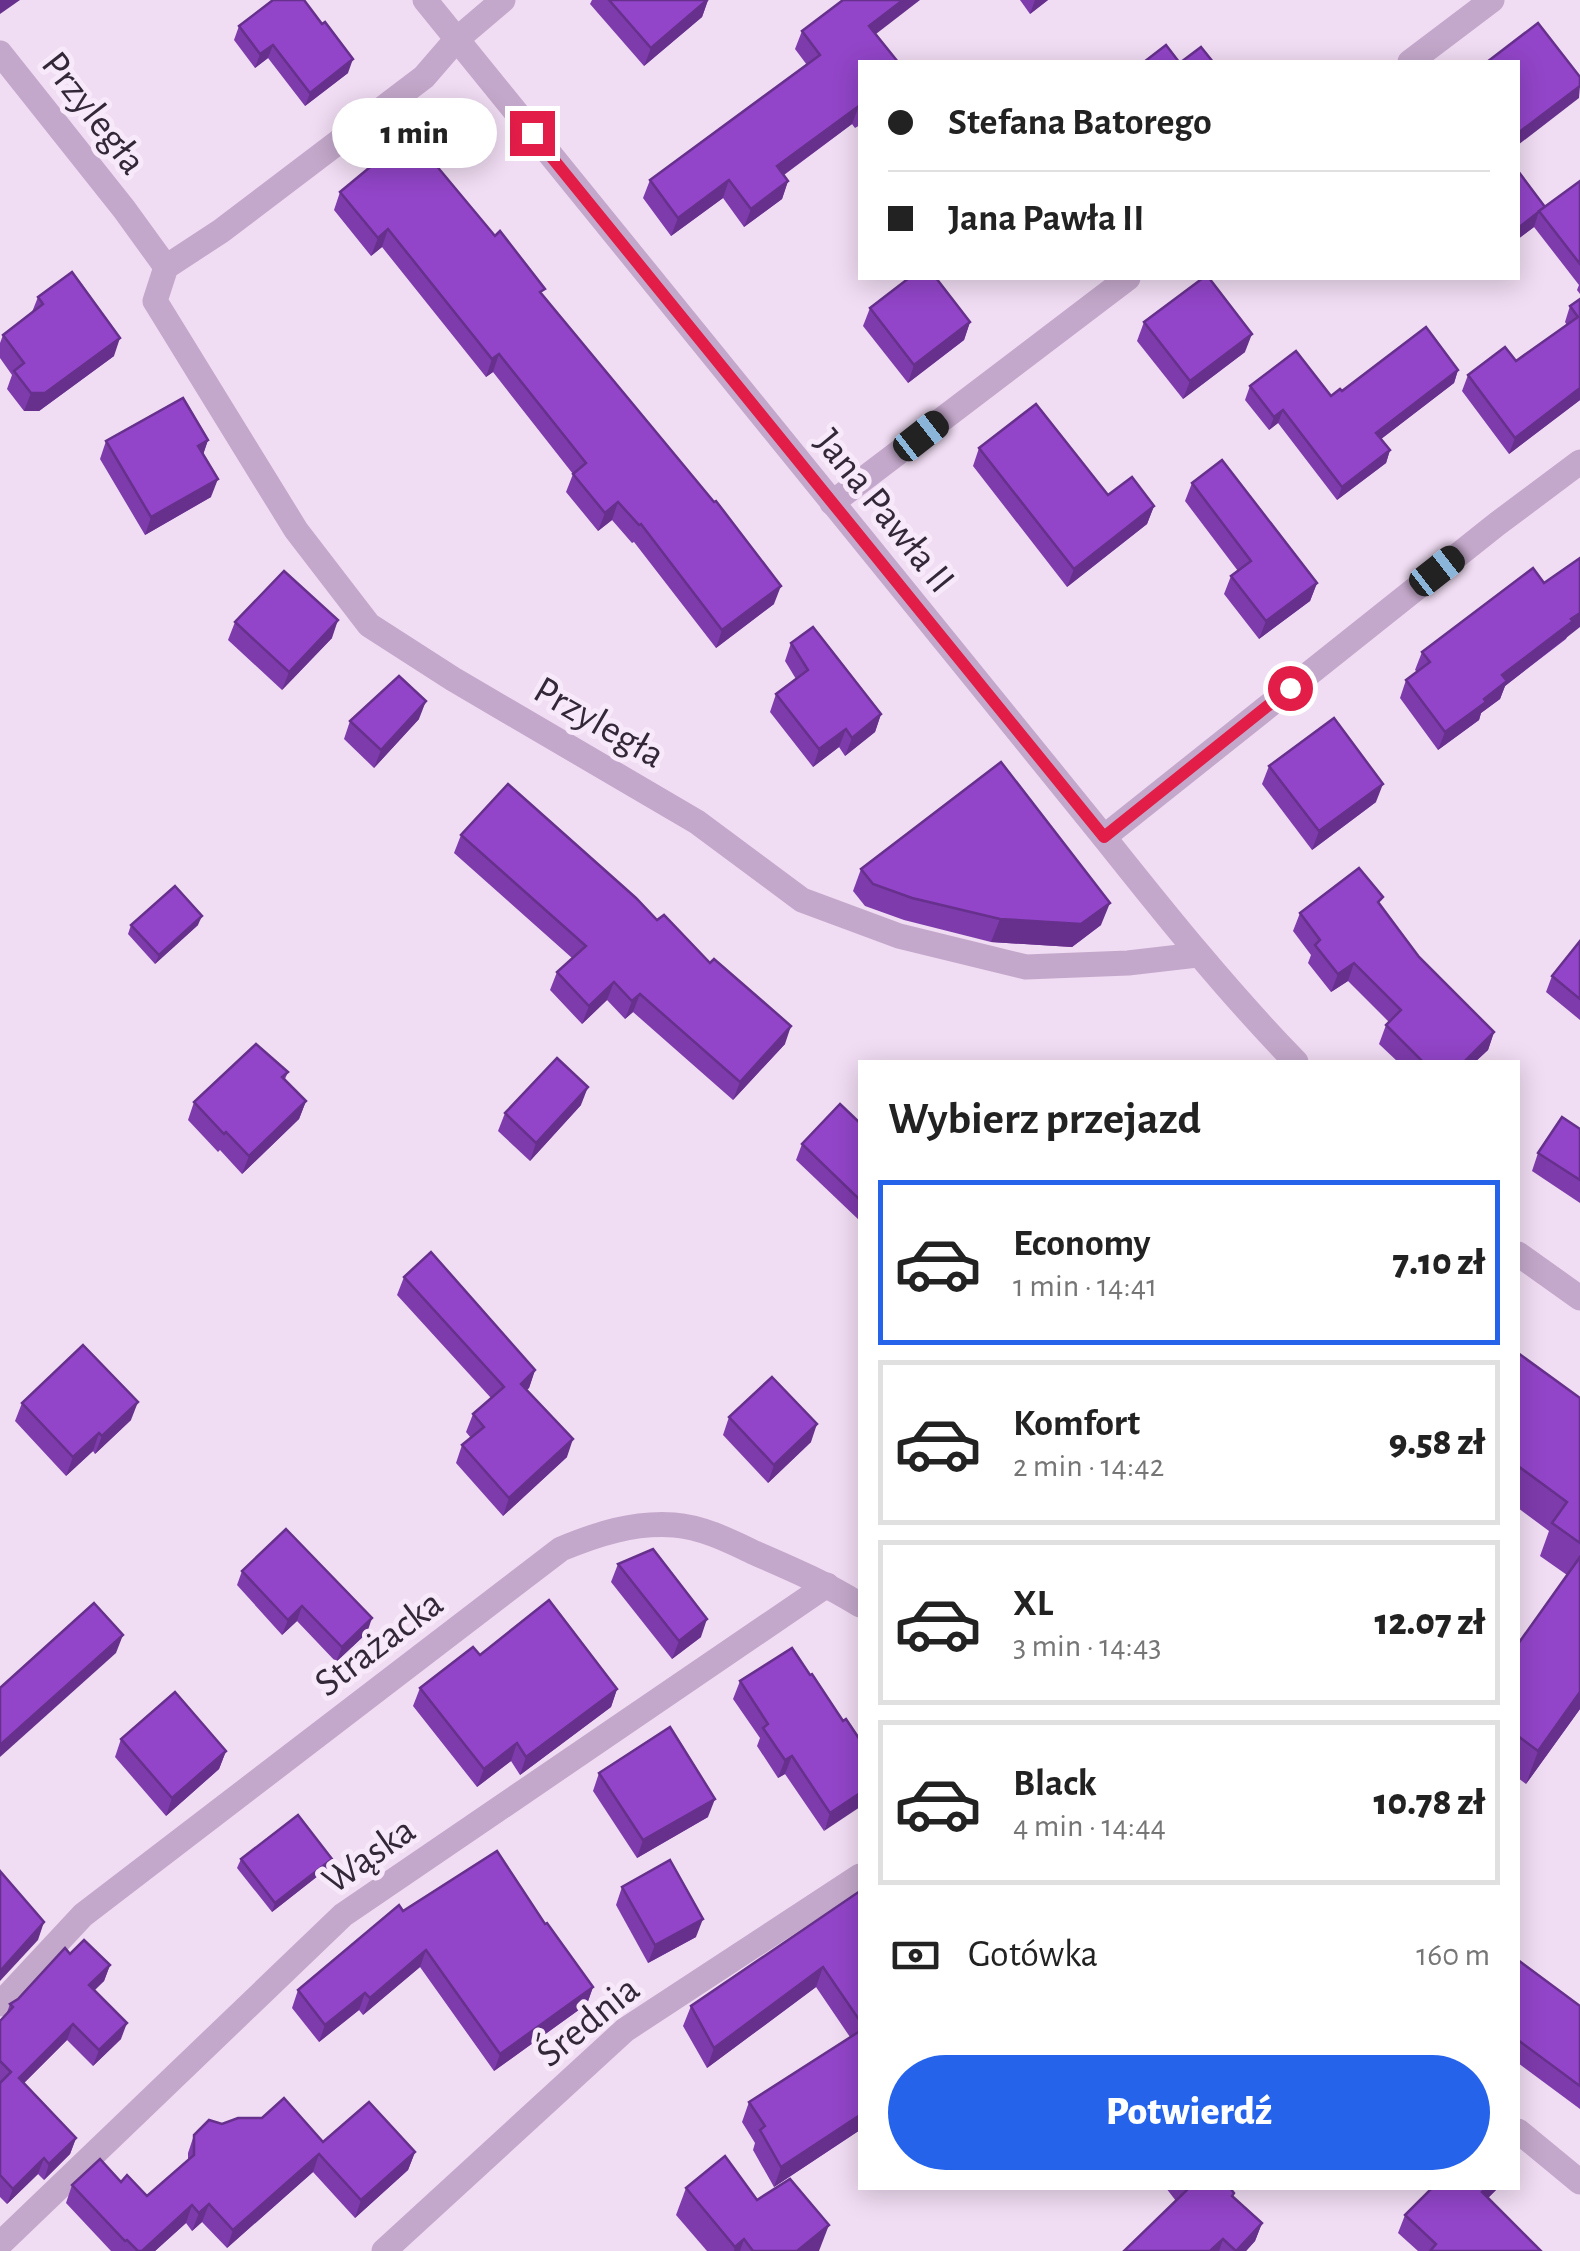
<!DOCTYPE html>
<html lang="pl">
<meta charset="utf-8">
<style>
:root{--surface:#fff;--page:#f6f6f6;--text:#222;--muted:#767676;--line:#e0e0e0;--accent:#2563eb}
body{margin:0;font-family:"Alegreya Sans",sans-serif;background:var(--page);color:var(--text);height:100vh;display:flex;flex-direction:column;font-size:38px;white-space:nowrap}
*{box-sizing:border-box;margin:0}
p{font-size:32px;color:var(--muted)}
.icon{flex:none;width:55px;height:55px;fill:none;stroke:currentColor;stroke-width:2;stroke-linecap:round;stroke-linejoin:round}
.map{position:relative;flex:1;overflow:hidden}
.drawer{position:absolute;left:858px;top:1060px;width:662px;height:1130px;display:flex;flex-direction:column;background:var(--surface);border-radius:0px;box-shadow:0 5px 25px #0003}
.drawer>*{flex:none}
.hud{position:absolute;left:858px;top:60px;width:662px;height:220px;border-radius:0px;box-shadow:0 5px 25px #0003;display:grid;align-content:center;height:220px;padding:0 30px;background:var(--surface)}
.end{position:absolute;width:45px;height:45px;margin:-22px;border:12px solid #e11d48;background:#fff;box-shadow:0 0 0 5px #fff}
.from{border-radius:50%}
.bubble{position:absolute;height:70px;border-radius:35px;background:var(--surface);box-shadow:0 5px 25px #0003;font-size:32px;font-weight:800;line-height:70px;text-align:center}
.car{position:absolute;width:30px;height:60px;margin:-30px -15px;border-radius:12px;box-shadow:0 0 8px 2px #0007;background:linear-gradient(#222 24%,#8ab4d8 0 40%,#222 0 76%,#8ab4d8 0 86%,#222 0)}
.hud b{display:flex;align-items:center;gap:35px;height:95px;font-size:38px}
.hud b+b{border-top:2px solid var(--line)}
.hud i{width:25px;height:25px;background:var(--text)}
ul{padding:0;list-style:none}
li{display:flex;align-items:center;gap:30px;height:165px;margin:0 20px 15px;padding:0 10px;border:5px solid var(--line);border-radius:0px}
li div{flex:1}
li b{display:block;font-size:38px}
li em{font-style:normal;font-weight:800}
li.active{border-color:var(--accent)}
li>.icon{width:90px;height:90px;stroke-width:1.5}
h2{padding:0 30px;font-size:45px;line-height:120px}
.pay{display:flex;align-items:center;gap:25px;height:110px;padding:0 30px;font-size:38px}
.pay p{margin-inline-start:auto}
.cta{display:flex;gap:20px;margin-top:auto;padding:20px 30px}
.cta a{flex:1;height:115px;border-radius:60px;background:var(--accent);color:#fff;font-size:40px;font-weight:800;line-height:115px;text-align:center}
.map>svg:first-child{display:block}
</style>
<div class="map">
<svg width="1580" height="2251" viewBox="0 0 1580 2251">
<rect width="100%" height="100%" fill="#f0dcf3"/>
<g fill="none" stroke-linecap="round" stroke-linejoin="round">
<g stroke="#c4a8cb" stroke-width="25">
<path d="M425,0L1104,837C1166,915 1227,991 1296,1062"/>
<path d="M503,0L456,40L424,77L221,231L166,267L155,301L296,530L369,625L453,679L697,822L802,900L899,936L1026,967L1128,963L1197,955"/>
<path d="M0,53L124,209L166,267"/>
<path d="M1410,62L1492,0"/>
<path d="M832,503L1128,278"/>
<path d="M1104,837L1497,524L1580,462"/>
<path d="M1518,1254L1580,1298"/>
<path d="M0,2004L83,1915L561,1549C597,1534 634,1522 674,1525C702,1527 730,1541 755,1553C792,1569 827,1584 860,1605"/>
<path d="M1518,2131L1580,2182"/>
<path d="M0,2244L343,1915L827,1585"/>
<path d="M384,2251L625,2030L860,1876"/>
</g>
</g>
<g fill="#7e3bac">
<path d="M592,0H708L702,17L644,66L590,4Z"/>
<path d="M1020,0H1048L1030,14Z"/>
<path d="M239,26L348,73L305,106L268,58L255,68L234,40Z"/>
<path d="M802,31L876,34L860,62V125L855,128L852,124L784,175L788,181L782,199L744,227L723,198L671,236L643,198L650,180L807,65L795,49Z"/>
<path d="M1518,171L1545,207L1580,181V294L1577,290L1579,285L1534,227L1518,239Z"/>
<path d="M340,192L542,295L774,604L716,648L634,542L632,543L612,520L598,531L566,492L573,474L493,372L486,377L382,247L371,256L334,210Z"/>
<path d="M38,297L114,356L39,411H24L7,389L12,375L0,358V343L3,335L32,312Z"/>
<path d="M1580,299V400L1509,454L1462,391L1468,375L1516,361L1567,325L1565,322L1570,306Z"/>
<path d="M870,308L970,322L964,340L908,383L863,326Z"/>
<path d="M1144,322L1245,352L1183,399L1137,341Z"/>
<path d="M1458,370L1454,383L1381,439L1390,450L1386,463L1337,500L1278,423L1269,430L1245,400L1250,386L1331,396L1342,391Z"/>
<path d="M208,440L203,454L211,497L145,535L100,459L106,441Z"/>
<path d="M979,448L1108,495L1154,506L1147,524L1067,587L973,466Z"/>
<path d="M1192,483L1317,583L1310,601L1259,639L1224,594L1231,576L1238,571L1185,501Z"/>
<path d="M235,622L332,638L282,690L228,640Z"/>
<path d="M1568,635L1566,639L1505,686L1500,699L1481,713L1479,720L1438,750L1400,698L1406,680L1417,672L1415,670L1422,652Z"/>
<path d="M791,643L881,714L875,732L845,756L839,747L813,767L770,712L776,694L796,679L785,661Z"/>
<path d="M419,719L374,768L344,739L350,721Z"/>
<path d="M1269,766L1376,802L1312,850L1262,784Z"/>
<path d="M461,835L657,920L785,1044L733,1100L633,1012L625,1019L607,1000L582,1024L550,990L557,972L572,958L454,853Z"/>
<path d="M861,869L1101,925L1072,947L991,942L904,920L865,906L853,891Z"/>
<path d="M1380,905L1419,957L1494,1032L1488,1050L1475,1062H1398L1379,1044L1386,1025L1389,1022L1348,981L1331,992L1308,963L1311,955L1293,931L1300,913Z"/>
<path d="M131,925H198L155,964L128,934Z"/>
<path d="M1580,941V1020L1546,992L1552,976Z"/>
<path d="M288,1072L285,1079L306,1101L299,1119L242,1174L220,1150L218,1152L188,1120L194,1102Z"/>
<path d="M581,1105L530,1161L498,1131L505,1113Z"/>
<path d="M860,1123V1221L796,1160L802,1144Z"/>
<path d="M1580,1129V1203L1532,1171L1538,1153Z"/>
<path d="M404,1277L535,1370L529,1388L526,1390L567,1457L503,1516L456,1463L462,1445L471,1438L466,1432L473,1414L491,1398L397,1295Z"/>
<path d="M1518,1353L1580,1398V1709L1526,1784L1518,1778V1644L1567,1575L1540,1556L1549,1531L1518,1508Z"/>
<path d="M22,1403L131,1420L95,1454L93,1451L66,1476L15,1421Z"/>
<path d="M729,1417L811,1442L768,1483L723,1435Z"/>
<path d="M618,1564L701,1637L672,1659L611,1582Z"/>
<path d="M242,1571L367,1633L336,1662L297,1621L282,1635L237,1585Z"/>
<path d="M480,1655L617,1689L611,1707L520,1775L511,1761L477,1787L413,1706L420,1688Z"/>
<path d="M810,1675L843,1721L860,1740L824,1831L785,1774L778,1778L757,1746L760,1738L733,1699L740,1681Z"/>
<path d="M121,1739L226,1751L219,1769L166,1816L115,1757Z"/>
<path d="M599,1773L708,1817L637,1858L593,1791Z"/>
<path d="M241,1859H332L328,1868L272,1912L237,1868Z"/>
<path d="M622,1887L696,1937L648,1963L616,1905Z"/>
<path d="M860,1891V2130L774,2187L753,2150L755,2143L742,2122L749,2102L850,2037L816,1987L707,2068L683,2026L691,2006Z"/>
<path d="M403,1911L545,1924L593,1987L587,2004L494,2071L420,1967L363,2015L359,2010L319,2042L292,2008L298,1990Z"/>
<path d="M70,1954L110,1965L104,1981L94,1990L121,2039L93,2066L67,2040L24,2083L76,2138L70,2154L44,2180L38,2174L7,2204L0,2197V2021L6,2015L10,2004L18,1999Z"/>
<path d="M1518,1960L1580,2006V2109L1518,2063Z"/>
<path d="M222,2124L323,2142L415,2152L408,2170L355,2218L313,2172L227,2248L202,2222L192,2231L186,2223L155,2251H111L66,2203L72,2185L121,2182L147,2196L188,2161V2153L194,2135Z"/>
<path d="M686,2188L757,2200L819,2251H707L676,2215Z"/>
<path d="M1166,2188H1230L1234,2193L1233,2197L1262,2223L1255,2241L1246,2251H1124L1176,2201Z"/>
<path d="M1432,2188H1498L1488,2198L1541,2251H1418L1398,2233L1405,2215Z"/>
</g>
<g fill="#66308c">
<path d="M0,0H20L0,14Z"/>
<path d="M708,0L702,17L644,66L651,48Z"/>
<path d="M903,0H920L863,44L869,26Z"/>
<path d="M1035,0H1048L1030,14Z"/>
<path d="M273,45L268,58L255,68L260,54Z"/>
<path d="M353,59L348,73L305,106L310,93Z"/>
<path d="M1580,86L1579,98L1518,145V133Z"/>
<path d="M859,106L852,124L771,184L777,166Z"/>
<path d="M729,180L723,198L671,236L678,218Z"/>
<path d="M788,181L782,199L744,227L751,209Z"/>
<path d="M1539,211L1534,227L1518,239V228Z"/>
<path d="M388,229L382,247L371,256L378,238Z"/>
<path d="M970,322L964,340L908,383L914,365Z"/>
<path d="M1252,334L1245,352L1183,399L1190,381Z"/>
<path d="M120,338L114,356L39,411H24L31,393Z"/>
<path d="M499,354L493,372L486,377L492,359Z"/>
<path d="M1458,370L1454,383L1372,446L1376,433Z"/>
<path d="M1580,388V400L1509,454L1515,438Z"/>
<path d="M1283,410L1278,423L1269,430L1274,417Z"/>
<path d="M208,440L202,458L198,446Z"/>
<path d="M1390,450L1386,463L1337,500L1342,487Z"/>
<path d="M218,479L211,497L145,535L151,517Z"/>
<path d="M618,502L612,520L598,531L605,513Z"/>
<path d="M1154,506L1147,524L1067,587L1074,569Z"/>
<path d="M1317,583L1310,601L1259,639L1266,621Z"/>
<path d="M781,586L774,604L716,648L722,630Z"/>
<path d="M1580,613V627L1505,686L1500,699L1481,713L1479,720L1438,750L1445,732L1484,699L1502,675Z"/>
<path d="M338,620L332,638L282,690L289,672Z"/>
<path d="M426,701L419,719L374,768L381,750Z"/>
<path d="M881,714L875,732L845,756L852,738Z"/>
<path d="M846,729L839,747L813,767L819,749Z"/>
<path d="M1383,784L1376,802L1312,850L1319,831Z"/>
<path d="M1110,903L1101,925L1072,947L991,942L1000,919Z"/>
<path d="M202,916L198,925L155,964L159,955Z"/>
<path d="M1354,963L1348,981L1331,992L1338,974Z"/>
<path d="M614,982L607,1000L582,1024L589,1006Z"/>
<path d="M640,994L633,1012L625,1019L632,1001Z"/>
<path d="M791,1026L785,1044L733,1100L740,1082Z"/>
<path d="M1494,1032L1488,1050L1475,1062H1464Z"/>
<path d="M588,1087L581,1105L530,1161L536,1143Z"/>
<path d="M306,1101L299,1119L242,1174L249,1156Z"/>
<path d="M535,1370L529,1388L514,1402L521,1384Z"/>
<path d="M138,1402L131,1420L95,1454L102,1436Z"/>
<path d="M817,1424L811,1442L768,1483L774,1465Z"/>
<path d="M99,1433L93,1451L66,1476L73,1457Z"/>
<path d="M573,1439L567,1457L503,1516L509,1498Z"/>
<path d="M302,1606L297,1621L282,1635L288,1620Z"/>
<path d="M372,1618L367,1633L336,1662L342,1647Z"/>
<path d="M707,1619L701,1637L672,1659L679,1641Z"/>
<path d="M123,1635L116,1653L0,1757V1745Z"/>
<path d="M617,1689L611,1707L520,1775L526,1757Z"/>
<path d="M1580,1692V1709L1526,1784L1538,1751Z"/>
<path d="M517,1743L511,1761L477,1787L484,1769Z"/>
<path d="M226,1751L219,1769L166,1816L172,1798Z"/>
<path d="M792,1756L785,1774L778,1778L785,1760Z"/>
<path d="M860,1793V1807L824,1831L830,1813Z"/>
<path d="M715,1799L708,1817L637,1858L643,1840Z"/>
<path d="M332,1859L328,1868L272,1912L275,1903Z"/>
<path d="M703,1919L696,1937L648,1963L655,1945Z"/>
<path d="M44,1922L38,1940L0,1981V1971Z"/>
<path d="M426,1950L420,1967L363,2015L370,1998Z"/>
<path d="M110,1965L104,1981L84,2001L89,1985Z"/>
<path d="M823,1967L816,1987L707,2068L714,2048Z"/>
<path d="M593,1987L587,2004L494,2071L500,2054Z"/>
<path d="M365,1993L359,2010L319,2042L325,2025Z"/>
<path d="M127,2023L121,2039L93,2066L99,2050Z"/>
<path d="M73,2024L67,2040L13,2094L19,2078Z"/>
<path d="M860,2115V2130L774,2187L781,2167Z"/>
<path d="M76,2138L70,2154L44,2180L49,2164Z"/>
<path d="M415,2152L408,2170L355,2218L361,2200Z"/>
<path d="M319,2154L313,2172L227,2248L233,2230Z"/>
<path d="M44,2158L38,2174L7,2204L13,2189Z"/>
<path d="M1486,2188H1498L1476,2210L1482,2192Z"/>
<path d="M209,2204L202,2222L192,2231L199,2213Z"/>
<path d="M192,2205L186,2223L155,2251H142Z"/>
<path d="M1262,2223L1255,2241L1246,2251H1236Z"/>
<path d="M829,2225L819,2251H797Z"/>
<path d="M744,2239L740,2251H734L735,2247Z"/>
<path d="M1223,2239L1219,2251H1210Z"/>
</g>
<g fill="#9245c8" stroke="#66308c" stroke-width="2.5">
<path d="M273,0H304L322,24L325,22L353,59L310,93L273,45L260,54L239,26Z"/>
<path d="M609,0H707L651,48Z"/>
<path d="M843,0H903L869,26L898,62H860V108L859,106L777,166L788,181L751,209L729,180L678,218L650,180L820,55L802,31Z"/>
<path d="M1538,23L1580,77V86L1518,133V62H1487Z"/>
<path d="M1166,45L1179,62H1144Z"/>
<path d="M1201,47L1213,62H1181Z"/>
<path d="M410,134L495,236L500,231L545,289L540,292L714,502L716,501L781,586L722,630L641,524L639,525L618,502L605,513L573,474L586,463L499,354L492,359L388,229L378,238L340,192Z"/>
<path d="M1518,171L1545,207L1518,228Z"/>
<path d="M1580,181V264L1539,211Z"/>
<path d="M72,272L120,338L45,393H31L14,371L24,363L3,335L43,304L38,297Z"/>
<path d="M909,278H936L970,322L914,365L870,308Z"/>
<path d="M1203,278H1209L1252,334L1190,381L1144,322Z"/>
<path d="M1580,299V388L1515,438L1468,375L1505,347L1516,361L1578,317L1570,306Z"/>
<path d="M1426,327L1458,370L1376,433L1390,450L1342,487L1283,410L1274,417L1250,386L1296,351L1331,396L1340,389L1342,391Z"/>
<path d="M183,398L208,440L198,446L218,479L151,517L106,441Z"/>
<path d="M1036,404L1108,495L1132,477L1154,506L1074,569L979,448Z"/>
<path d="M1222,460L1317,583L1266,621L1231,576L1251,561L1192,483Z"/>
<path d="M1580,558V613L1571,619L1573,621L1502,675L1507,681L1484,699L1486,702L1445,732L1406,680L1430,662L1422,652L1533,568L1544,583Z"/>
<path d="M284,571L338,620L289,672L235,622Z"/>
<path d="M813,627L881,714L852,738L846,729L819,749L776,694L808,670L791,643Z"/>
<path d="M399,676L426,701L381,750L350,721Z"/>
<path d="M1334,718L1383,784L1319,831L1269,766Z"/>
<path d="M1001,762L1110,903L1081,924L1000,919L912,898L873,884L861,869Z"/>
<path d="M508,784L636,898L657,920L664,915L710,963L714,959L791,1026L740,1082L640,994L632,1001L614,982L589,1006L557,972L586,946L461,835Z"/>
<path d="M1359,868L1383,897L1378,902L1419,957L1494,1032L1464,1062H1423L1386,1025L1401,1010L1354,963L1338,974L1315,945L1320,940L1300,913Z"/>
<path d="M175,886L202,916L159,955L131,925Z"/>
<path d="M1580,941V999L1552,976Z"/>
<path d="M256,1044L288,1072L282,1077L306,1101L249,1156L226,1132L224,1134L194,1102Z"/>
<path d="M557,1058L588,1087L536,1143L505,1113Z"/>
<path d="M840,1104L860,1123V1200L802,1144Z"/>
<path d="M1562,1117L1580,1129V1180L1538,1153Z"/>
<path d="M431,1252L535,1370L521,1384L573,1439L509,1498L462,1445L484,1427L473,1414L504,1387L404,1277Z"/>
<path d="M83,1345L138,1402L102,1436L99,1433L73,1457L22,1403Z"/>
<path d="M1518,1353L1580,1398V1543L1552,1523L1567,1502L1518,1466Z"/>
<path d="M772,1377L817,1424L774,1465L729,1417Z"/>
<path d="M286,1529L372,1618L342,1647L302,1606L288,1620L242,1571Z"/>
<path d="M653,1549L707,1619L679,1641L618,1564Z"/>
<path d="M1580,1557V1692L1538,1751L1518,1736V1644Z"/>
<path d="M549,1600L617,1689L526,1757L517,1743L484,1769L420,1688L473,1647L480,1655Z"/>
<path d="M94,1603L123,1635L0,1745V1688Z"/>
<path d="M792,1648L810,1675L812,1674L843,1721L846,1719L860,1740V1793L830,1813L792,1756L785,1760L763,1728L768,1724L740,1681Z"/>
<path d="M175,1692L226,1751L172,1798L121,1739Z"/>
<path d="M670,1727L715,1799L643,1840L599,1773Z"/>
<path d="M298,1815L332,1859L275,1903L241,1859Z"/>
<path d="M497,1851L545,1924L547,1923L593,1987L500,2054L426,1950L370,1998L365,1993L325,2025L298,1990L399,1905L403,1911Z"/>
<path d="M670,1860L703,1919L655,1945L622,1887Z"/>
<path d="M0,1871L44,1922L0,1971Z"/>
<path d="M860,1891V2021L823,1967L714,2048L691,2006Z"/>
<path d="M84,1940L110,1965L89,1985L127,2023L99,2050L73,2024L19,2078L76,2138L49,2164L44,2158L13,2189L0,2175V2083L11,2072L0,2061V2021L13,2007L10,2004L18,1999L65,1948L70,1954Z"/>
<path d="M1518,1960L1580,2006V2086L1518,2040Z"/>
<path d="M860,2031V2115L781,2167L760,2130L765,2126L749,2102Z"/>
<path d="M284,2098L323,2142L369,2102L415,2152L361,2200L319,2154L233,2230L209,2204L199,2213L192,2205L142,2251H138L127,2240L125,2241L72,2185L100,2159L121,2182L127,2175L147,2196L194,2155V2135L209,2120L222,2124L238,2118H262Z"/>
<path d="M725,2156L757,2200L790,2179L829,2225L797,2251H753L744,2239L735,2247L686,2188Z"/>
<path d="M1185,2188H1230L1234,2193L1232,2196L1262,2223L1236,2251L1223,2239L1210,2251H1124L1187,2190Z"/>
<path d="M1432,2188H1486L1482,2192L1541,2251H1430L1436,2244L1405,2215Z"/>
</g>
<g fill="none" stroke-linecap="round" stroke-linejoin="round">
<path stroke="#e11d48" stroke-width="12" d="M532,133L1104,837L1290,688"/>
</g>
<g text-anchor="middle" stroke-width="10" stroke-linejoin="round" paint-order="stroke">
<g font-size="40" fill="#322838" stroke="#f8e9fa">
<text transform="translate(95 112) rotate(52)" y="14">Przyległa</text>
<text transform="translate(886 510) rotate(51)" y="14">Jana Pawła II</text>
<text transform="translate(600 721) rotate(30)" y="14">Przyległa</text>
<text transform="translate(378 1642) rotate(-37)" y="14">Strażacka</text>
<text transform="translate(368 1854) rotate(-35)" y="14">Wąska</text>
<text transform="translate(587 2020) rotate(-39)" y="14">Średnia</text>
</g>
</g>
</svg>
<i class="end from" style="left:1290px;top:688px"></i>
<i class="end" style="left:532px;top:133px"></i>
<div class="bubble" style="left:332px;top:98px;width:165px">1 min</div>
<i class="car" style="left:921px;top:436px;rotate:52deg"></i>
<i class="car" style="left:1437px;top:571px;rotate:52deg"></i>
<div class="hud">
<b><i class="from"></i>Stefana Batorego</b>
<b><i></i>Jana Pawła II</b>
</div>
<section class="drawer">
<h2>Wybierz przejazd</h2>
<ul>
<li class="active"><svg class="icon" aria-label="car" viewBox="0 0 24 24"><path d="M5 17H2v-5l4-1 3-4h7l3 4 3 1v5h-3M9 17h6M6 11h13"/><circle cx="7" cy="17" r="2"/><circle cx="17" cy="17" r="2"/></svg><div><b>Economy</b><p>1 min · 14:41</p></div><em>7.10 zł</em></li>
<li><svg class="icon" aria-label="car" viewBox="0 0 24 24"><path d="M5 17H2v-5l4-1 3-4h7l3 4 3 1v5h-3M9 17h6M6 11h13"/><circle cx="7" cy="17" r="2"/><circle cx="17" cy="17" r="2"/></svg><div><b>Komfort</b><p>2 min · 14:42</p></div><em>9.58 zł</em></li>
<li><svg class="icon" aria-label="car" viewBox="0 0 24 24"><path d="M5 17H2v-5l4-1 3-4h7l3 4 3 1v5h-3M9 17h6M6 11h13"/><circle cx="7" cy="17" r="2"/><circle cx="17" cy="17" r="2"/></svg><div><b>XL</b><p>3 min · 14:43</p></div><em>12.07 zł</em></li>
<li><svg class="icon" aria-label="car" viewBox="0 0 24 24"><path d="M5 17H2v-5l4-1 3-4h7l3 4 3 1v5h-3M9 17h6M6 11h13"/><circle cx="7" cy="17" r="2"/><circle cx="17" cy="17" r="2"/></svg><div><b>Black</b><p>4 min · 14:44</p></div><em>10.78 zł</em></li>
</ul>
<div class="pay"><svg class="icon" aria-label="cash" viewBox="0 0 24 24"><path d="M3 7h18v10H3z"/><circle cx="12" cy="12" r="2"/></svg>Gotówka<p>160 m</p></div>
<div class="cta"><a>Potwierdź</a></div>
</section>
</div>
